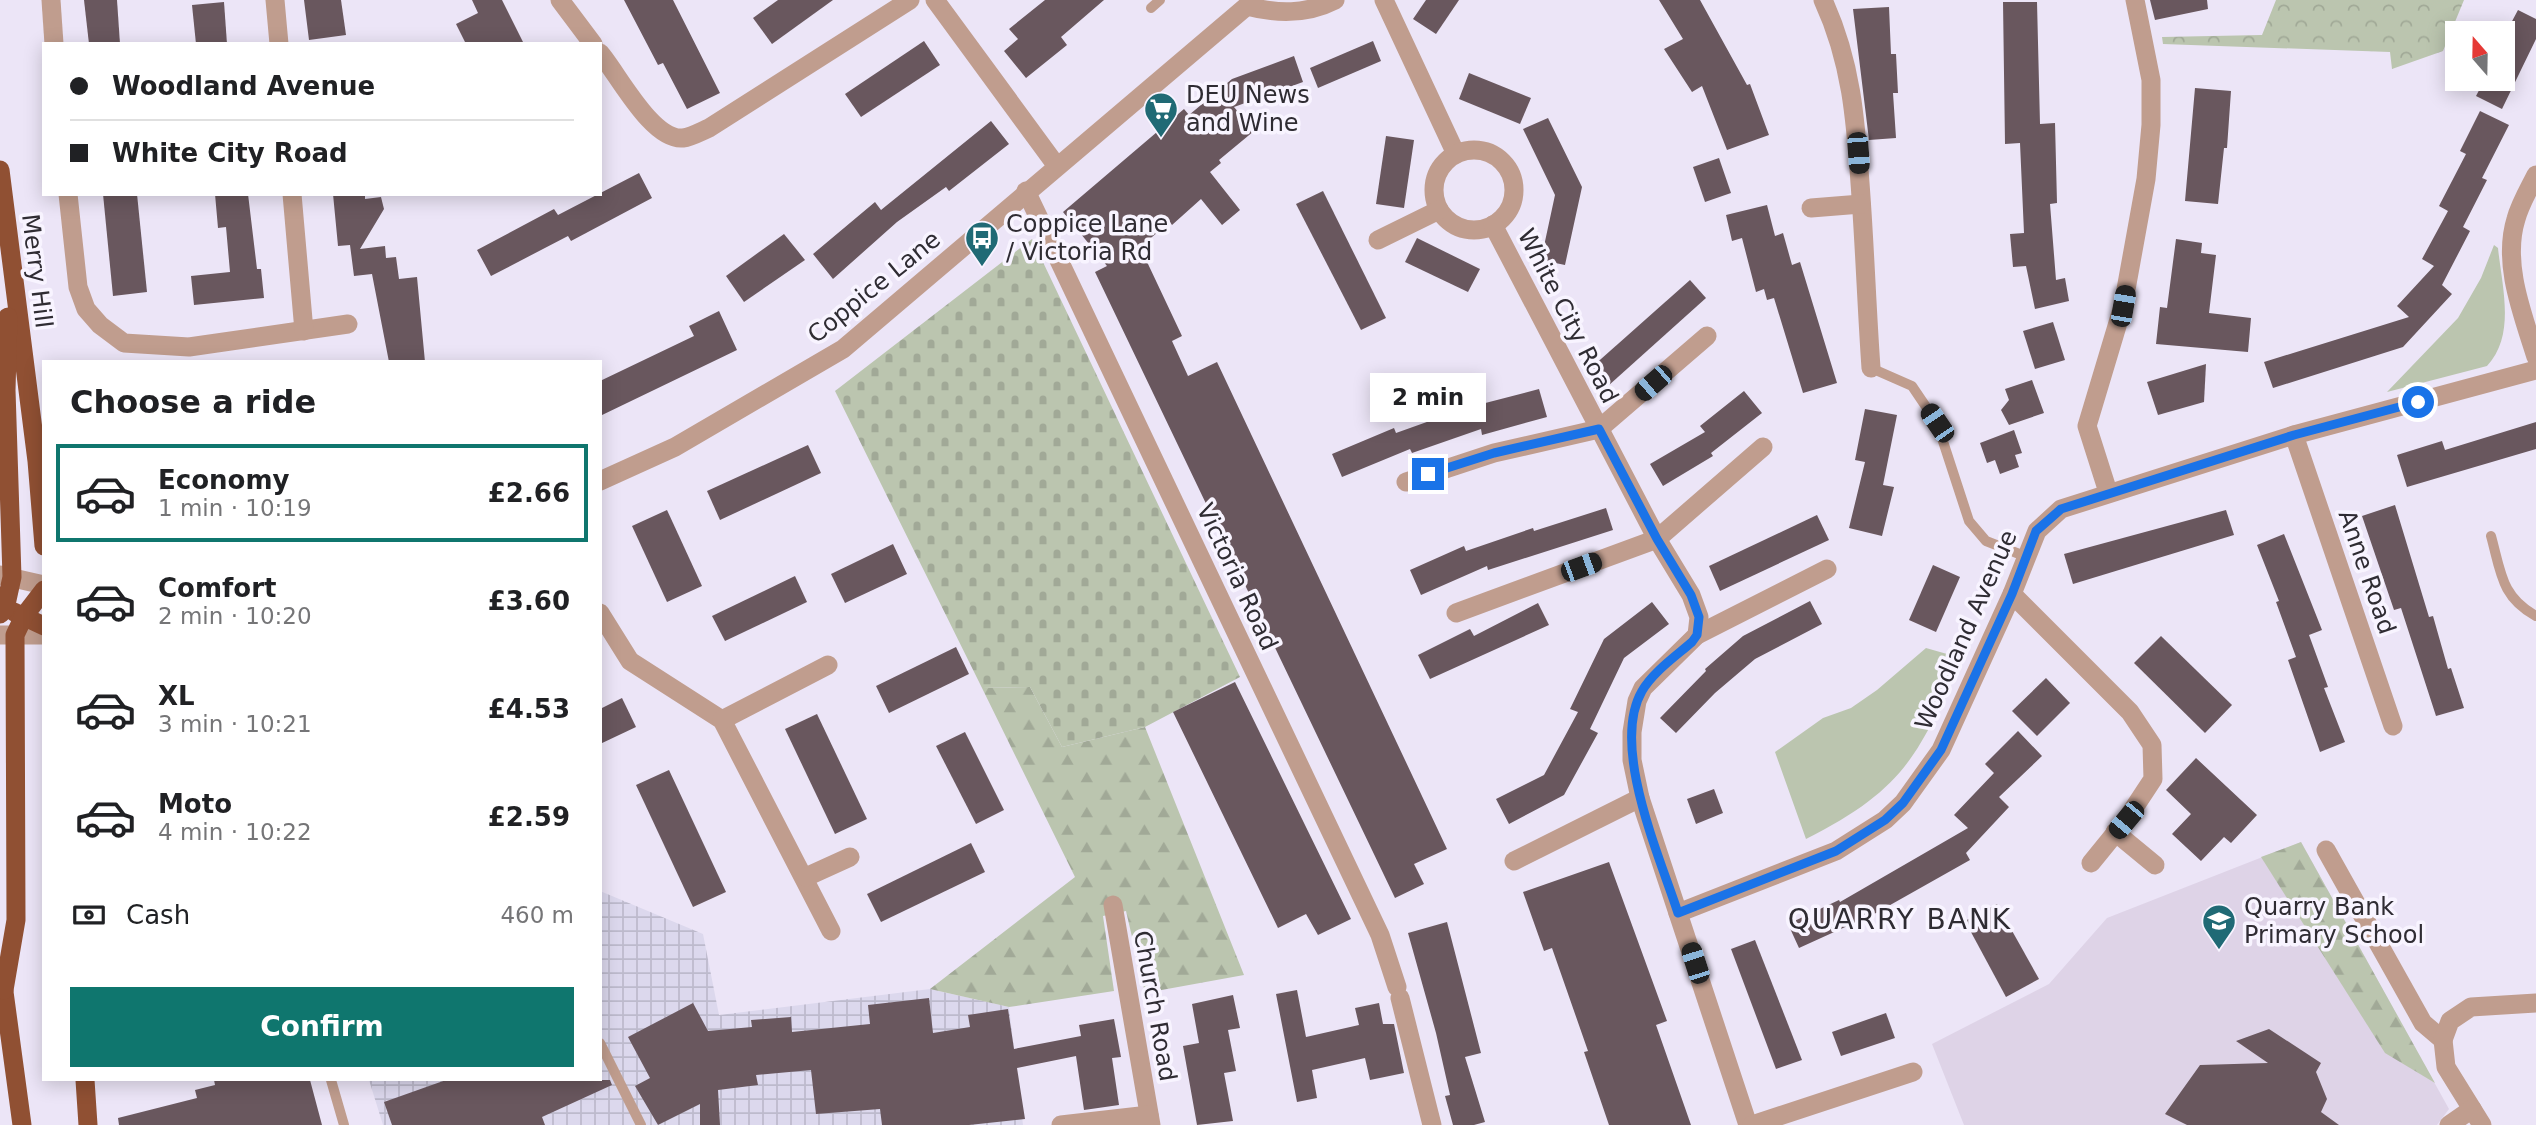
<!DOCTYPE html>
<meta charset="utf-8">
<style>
:root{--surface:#fff;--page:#f6f6f6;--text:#202124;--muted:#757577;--line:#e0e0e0;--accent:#0f766e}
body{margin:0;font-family:"DejaVu Sans",sans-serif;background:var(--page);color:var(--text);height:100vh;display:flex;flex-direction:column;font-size:26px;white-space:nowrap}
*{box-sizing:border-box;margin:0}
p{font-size:23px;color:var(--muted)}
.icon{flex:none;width:38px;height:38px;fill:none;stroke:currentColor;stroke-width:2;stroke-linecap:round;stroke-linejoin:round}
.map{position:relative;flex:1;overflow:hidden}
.side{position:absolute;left:42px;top:360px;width:560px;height:721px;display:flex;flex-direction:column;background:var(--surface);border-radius:0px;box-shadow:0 4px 18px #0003}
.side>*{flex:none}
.top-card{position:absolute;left:42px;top:42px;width:560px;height:154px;border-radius:0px;box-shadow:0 4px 18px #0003;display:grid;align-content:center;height:154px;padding:0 28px;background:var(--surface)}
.needle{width:46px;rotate:340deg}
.tools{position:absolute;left:2445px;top:21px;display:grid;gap:14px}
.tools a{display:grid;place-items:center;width:70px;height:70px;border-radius:0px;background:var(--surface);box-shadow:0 4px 18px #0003;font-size:35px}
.end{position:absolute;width:32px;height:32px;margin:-16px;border:9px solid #1a73e8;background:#fff;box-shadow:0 0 0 4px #fff}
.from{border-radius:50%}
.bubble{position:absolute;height:49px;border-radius:0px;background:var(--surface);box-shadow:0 4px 18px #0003;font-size:23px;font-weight:700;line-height:49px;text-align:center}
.car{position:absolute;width:21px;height:42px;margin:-21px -10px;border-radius:9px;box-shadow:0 0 5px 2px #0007;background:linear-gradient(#222 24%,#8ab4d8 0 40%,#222 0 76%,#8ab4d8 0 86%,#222 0)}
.top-card b{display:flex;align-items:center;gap:24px;height:66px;font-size:26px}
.top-card b+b{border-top:2px solid var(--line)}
.top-card i{width:18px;height:18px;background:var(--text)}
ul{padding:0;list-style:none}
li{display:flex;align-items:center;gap:21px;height:98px;margin:0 14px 10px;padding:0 14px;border:4px solid transparent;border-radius:0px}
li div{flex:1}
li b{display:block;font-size:26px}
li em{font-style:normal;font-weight:700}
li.current{border-color:var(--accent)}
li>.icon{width:63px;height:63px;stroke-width:1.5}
h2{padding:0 28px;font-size:32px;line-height:84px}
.pay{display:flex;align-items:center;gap:18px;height:77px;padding:0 28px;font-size:26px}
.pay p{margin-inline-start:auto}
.primary-button{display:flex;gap:14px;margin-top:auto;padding:14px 28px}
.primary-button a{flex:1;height:80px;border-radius:0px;background:var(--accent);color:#fff;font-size:28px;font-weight:700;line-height:80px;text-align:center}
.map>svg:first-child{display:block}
</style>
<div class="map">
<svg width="2536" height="1125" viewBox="0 0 2536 1125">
<defs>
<pattern id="industrial-grid" width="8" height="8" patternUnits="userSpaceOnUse" patternTransform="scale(1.75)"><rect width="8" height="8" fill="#dcd8ed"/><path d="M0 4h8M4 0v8" fill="none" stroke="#bdbacc"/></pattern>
<pattern id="forest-firs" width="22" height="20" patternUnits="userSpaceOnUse" patternTransform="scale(1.75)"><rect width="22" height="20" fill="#bbc5af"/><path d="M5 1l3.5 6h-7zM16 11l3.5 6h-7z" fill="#a1a997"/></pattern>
<pattern id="cemetery-stones" width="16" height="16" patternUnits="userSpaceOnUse" patternTransform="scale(1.75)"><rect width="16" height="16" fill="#bbc5af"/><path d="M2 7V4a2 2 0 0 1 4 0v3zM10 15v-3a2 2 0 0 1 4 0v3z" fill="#a1a997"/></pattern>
<pattern id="park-crowns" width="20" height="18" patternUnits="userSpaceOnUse" patternTransform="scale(1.75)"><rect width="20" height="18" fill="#bbc5af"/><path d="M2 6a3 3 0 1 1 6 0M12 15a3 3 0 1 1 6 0" fill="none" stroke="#a1a997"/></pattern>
</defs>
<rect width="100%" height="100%" fill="#ece5f7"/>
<path fill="url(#industrial-grid)" d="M600,891L703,934L719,1015L930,989L1009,1007L1023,1125H383L369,1080H600Z"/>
<path fill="#ded3e7" d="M2301,842L2449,1109L2437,1125H1964L1932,1044L2049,984L2107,918Z"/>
<g fill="#bbc5af">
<path d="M2494,245L2498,248C2502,287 2516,335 2487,366L2387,392L2458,318L2481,278Z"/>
<path d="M1926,648L1961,658C1920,755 1903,790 1806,839L1775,752L1823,718L1851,708L1877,690Z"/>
</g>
<g fill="url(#forest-firs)">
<path d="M1030,687L1062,747L1145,727L1244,975L1145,993L1126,911L1103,916L1114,991L1009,1007L930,989L1075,877L982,688Z"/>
<path d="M2301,842L2435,1083L2385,1053L2261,857Z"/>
</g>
<path fill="url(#cemetery-stones)" d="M1032,239L1240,677L1145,727L1062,747L1030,687L982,688L835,391Z"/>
<path fill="url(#park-crowns)" d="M2276,0H2464L2443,51L2392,69L2390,52L2163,44L2162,37L2262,35Z"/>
<g fill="#69575e">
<path d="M84,0H117L120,44H89Z"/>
<path d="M304,0H341L346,35L309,40Z"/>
<path d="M472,0H502L524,44H466L456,24L478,13Z"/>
<path d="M624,0H673L720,93L687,109L663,63L658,65Z"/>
<path d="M778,0H833L772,44L753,18Z"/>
<path d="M1045,0H1104L1061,37L1067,45L1026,78L1004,51L1018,39L1009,29Z"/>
<path d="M1426,0H1459L1436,34L1413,19Z"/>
<path d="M1659,0H1700L1747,85L1750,84L1769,135L1727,150L1702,86L1692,92L1664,49L1683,39Z"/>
<path d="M2150,0H2207L2208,9L2155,20Z"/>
<path d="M224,2L227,44H196L192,5Z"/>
<path d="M2003,2H2037L2040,124L2055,123L2057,203L2050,204L2056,280L2065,278L2069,301L2035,309L2026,266L2013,267L2010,234L2024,233L2020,143L2005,144Z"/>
<path d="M1889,7L1891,54H1896L1898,93H1893L1896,138L1869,140L1853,9Z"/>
<path d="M2518,10L2536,19V39L2502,109L2476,96L2485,79H2502V40Z"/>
<path d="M924,41L940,65L861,117L845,94Z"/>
<path d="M1373,41L1381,61L1318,88L1310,68Z"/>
<path d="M1294,56L1303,82L1234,107L1254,131L1219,160L1221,163L1210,172L1240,210L1222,225L1201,199L1172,225L1170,222L1140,247L1182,336L1172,341L1188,376L1217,362L1447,849L1414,864L1424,884L1395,898L1095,272L1107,266L1063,212L1184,109L1189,115L1232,79Z"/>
<path d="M1469,73L1531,98L1520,124L1459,99Z"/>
<path d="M2195,88L2231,91L2227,148H2224L2218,204L2185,201Z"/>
<path d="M2480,111L2509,125L2482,178L2487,180L2463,227L2470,231L2442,285L2452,294L2403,347L2273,388L2264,362L2409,317L2397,306L2434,266L2422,259L2448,211L2439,206L2466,154L2460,151Z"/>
<path d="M1548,118L1582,187L1565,265L1541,260L1555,195L1523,129Z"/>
<path d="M991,121L1009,144L949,191L946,187L897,222L833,279L813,254L875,202L881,210Z"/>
<path d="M1386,136L1414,140L1404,208L1376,204Z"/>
<path d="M1719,158L1731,193L1705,202L1693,167Z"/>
<path d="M639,173L652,198L571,241L568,236L491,276L477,250L554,209L558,215Z"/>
<path d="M1323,191L1386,318L1361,330L1296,204Z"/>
<path d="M103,194H137L147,292L113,296Z"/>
<path d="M215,194H248L257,269H261L264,298L194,305L191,276L230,272L226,227L218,228Z"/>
<path d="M333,194H365V199L381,197L384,209L360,249L385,246L386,258L396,257L399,279L417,277L425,362H389L372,274L354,276L350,245L338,246Z"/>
<path d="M1767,205L1775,236L1783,233L1792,265L1800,262L1837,383L1803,393L1774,298L1767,300L1764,289L1756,292L1742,238L1732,241L1726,215Z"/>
<path d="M784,234L805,260L744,302L726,276Z"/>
<path d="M1417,238L1480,269L1468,292L1405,262Z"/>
<path d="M2176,239L2202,243L2201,253L2216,255L2209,313L2251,318L2248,352L2156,344L2160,307L2167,308Z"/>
<path d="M1690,280L1706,298L1608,386L1592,367Z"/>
<path d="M719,311L737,350L600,416V381L694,336L689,326Z"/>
<path d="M2053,322L2065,360L2035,369L2023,331Z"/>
<path d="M2206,364L2204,402L2158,415L2147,382Z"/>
<path d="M2032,380L2044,413L2009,425L2001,410L2009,400L2005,389Z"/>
<path d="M1539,389L1547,417L1482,435L1481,429L1412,453L1410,449L1342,477L1332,454L1394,428L1396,433L1466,408Z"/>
<path d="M1744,391L1762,413L1711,453L1713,456L1663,486L1650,464L1705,432L1700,426Z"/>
<path d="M1865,409L1897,415L1883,485L1894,487L1882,536L1849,528L1865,462L1855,460Z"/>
<path d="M2536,422V449L2407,487L2397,455L2442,441L2445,450Z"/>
<path d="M2014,430L2022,453L2015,455L2019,467L2000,474L1995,460L1987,463L1980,443Z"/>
<path d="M808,445L821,473L720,520L707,491Z"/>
<path d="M2395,505L2429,617L2433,616L2448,669L2451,668L2464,708L2436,716L2401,608L2394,610L2362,516Z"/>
<path d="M1606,508L1613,530L1488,570L1487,566L1421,595L1410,570L1464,546L1466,551L1533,528L1534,531Z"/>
<path d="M667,510L702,586L667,602L632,526Z"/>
<path d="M2226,510L2234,535L2073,584L2064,554Z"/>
<path d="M1817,515L1829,540L1720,591L1709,566Z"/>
<path d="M2284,534L2322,630L2309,635L2328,687L2324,688L2345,742L2320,752L2288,660L2296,657L2276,602L2279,601L2257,545Z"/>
<path d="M893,544L907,574L845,603L831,574Z"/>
<path d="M1933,565L1960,577L1936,632L1909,620Z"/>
<path d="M795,576L807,602L725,641L712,616Z"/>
<path d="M1810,601L1822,624L1755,659L1715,693L1676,733L1660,718L1706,671L1705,669L1743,636Z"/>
<path d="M1652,602L1669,624L1624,658L1590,729L1598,733L1564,795L1509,824L1496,799L1544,775L1578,712L1570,709L1604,639Z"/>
<path d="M1538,603L1549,625L1430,679L1418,655L1470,629L1474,636Z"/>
<path d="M2161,636L2232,705L2205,733L2134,663Z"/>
<path d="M956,647L969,674L889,713L876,686Z"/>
<path d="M2046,678L2070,703L2037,736L2012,711Z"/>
<path d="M1235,682L1351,919L1318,935L1306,914L1278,928L1173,712Z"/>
<path d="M622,698L636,727L600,744V709Z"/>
<path d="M817,714L867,819L835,834L785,729Z"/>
<path d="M2018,731L2042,756L1999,797L2009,807L1966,853L1970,860L1876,913L1799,948L1788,924L1839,900L1840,902L1968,828L1954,815L1994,773L1985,764Z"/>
<path d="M965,732L1004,810L976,824L936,746Z"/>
<path d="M2196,758L2257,815L2231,843L2224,837L2201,861L2172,834L2191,814L2166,790Z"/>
<path d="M669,770L726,892L693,907L636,785Z"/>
<path d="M1714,789L1723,813L1696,824L1687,799Z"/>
<path d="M971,843L985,872L881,922L867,894Z"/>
<path d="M1609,862L1667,1021L1656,1025L1691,1125H1609L1584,1052L1588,1051L1552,948L1544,951L1523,892Z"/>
<path d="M1997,904L2039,979L2006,997L1965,921Z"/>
<path d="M1447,922L1481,1053L1465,1057L1485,1122L1474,1125H1453L1445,1096L1450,1095L1436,1033L1408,933Z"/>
<path d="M1755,940L1802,1060L1776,1069L1731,949Z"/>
<path d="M1297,990L1306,1037L1359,1025L1355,1008L1379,1003L1383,1024H1394L1404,1073L1370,1080L1365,1058L1312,1070L1317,1098L1297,1102L1276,994Z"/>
<path d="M1233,995L1240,1028L1228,1030L1236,1071L1224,1073L1233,1121L1197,1125L1183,1046L1199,1043L1192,1004Z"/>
<path d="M929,998L933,1033L970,1027L968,1015L1008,1009L1014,1049L1081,1036L1079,1025L1114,1019L1121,1057L1112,1058L1119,1105L1084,1110L1076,1056L1017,1068L1025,1119L969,1125H882L880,1109L816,1114L811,1070L756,1075L758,1085L718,1090L720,1125H700V1104L658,1125L635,1086L650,1078L628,1037L693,1003L708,1031L752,1027L751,1020L791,1017L792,1032L870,1024L868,1005Z"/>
<path d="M1886,1013L1895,1038L1841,1056L1832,1032Z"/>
<path d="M2269,1029L2321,1063L2316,1072L2327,1099L2321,1112L2339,1125H2187L2165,1114L2200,1065L2268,1063L2236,1041Z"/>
<path d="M214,1080H310L322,1125H119L118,1118L197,1098L195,1090L215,1085Z"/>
<path d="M446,1080H610L612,1085L542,1117L545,1125H392L384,1102Z"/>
</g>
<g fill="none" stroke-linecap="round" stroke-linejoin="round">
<g stroke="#c09d8e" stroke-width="10">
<path d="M1151,8L1160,0"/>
<path d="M1871,368L1912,386L1937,423L1969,521L1986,541L2027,557"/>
<path d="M2491,536C2501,572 2501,597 2536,616"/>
<path d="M600,1043L641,1125"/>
<path d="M331,1080L344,1125"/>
</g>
<g stroke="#c09d8e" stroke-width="19">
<path d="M51,0L54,44"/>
<path d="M275,0L279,44"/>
<path d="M560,0L593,44"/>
<path d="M935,0L1056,165"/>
<path d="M1384,0L1456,154"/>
<path d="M1823,0C1853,65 1856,126 1861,197C1865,254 1867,311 1871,368"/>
<path d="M1247,6C1277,14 1306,15 1335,0"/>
<path d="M600,53C618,74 652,141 683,138C691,137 702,131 709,128L910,0"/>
<circle cx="1474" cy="190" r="40"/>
<path d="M2536,175C2529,189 2520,204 2516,219C2502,264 2523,315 2536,357"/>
<path d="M1026,191L1380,935L1397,987"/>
<path d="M68,194L78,287L86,309L100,325L124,343L189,347L348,324"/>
<path d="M292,194L304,331"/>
<path d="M1811,208L1861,204"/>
<path d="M1493,225L1657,539L1691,595L1699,617L1697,635"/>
<path d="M1378,240L1439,210"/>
<path d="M2294,435L2393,726"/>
<path d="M1406,482L1494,453L1599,429L1707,336"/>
<path d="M2108,492L2087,426L2123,306L2146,179L2151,125V80L2135,0"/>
<path d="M2012,594L2130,712L2152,745L2153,779L2126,820L2091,863"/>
<path d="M600,613L630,661L722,720L831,931"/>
<path d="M1456,613L1657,539L1763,447"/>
<path d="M722,720L828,665"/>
<path d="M2115,832L2155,865"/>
<path d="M2326,850L2423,1023L2443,1040L2446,1067L2482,1125"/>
<path d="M1514,861L1640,798"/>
<path d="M806,877L850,857"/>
<path d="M1113,905L1151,1125"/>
<path d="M1678,913L1836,851L1885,820L1903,803L1941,750L2012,594L2037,531L2061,509L2294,435L2536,370"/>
<path d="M1400,998L1432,1125"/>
<path d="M2443,1040L2450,1021L2471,1007L2536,1003"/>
<path d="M1061,1125L1149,1115"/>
<path d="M1748,1125L1640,798L1632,760V732L1637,701L1643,688L1697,635L1827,569"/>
<path d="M1752,1125L1913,1072"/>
<path d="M2449,1125L2472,1109"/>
</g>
<g stroke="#c09d8e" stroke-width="19">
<path d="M600,481L675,447L843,349L1254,0"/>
<path d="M0,575L44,585"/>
<path d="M0,635H44"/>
</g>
<g stroke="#905033" stroke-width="19">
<path d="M0,170L37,461L44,546"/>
<path d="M14,612L44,626"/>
<path d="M0,614L5,609L12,577L6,390L8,317"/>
<path d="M2,977L22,1125"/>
<path d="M4,990L16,920L15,635L24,616L44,590"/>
<path d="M85,1080L88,1125"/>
</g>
</g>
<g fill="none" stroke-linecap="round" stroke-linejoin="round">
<path stroke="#1a73e8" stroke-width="9" d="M1428,474L1494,453L1599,429L1657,539L1691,595L1699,617L1697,635L1692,642C1676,656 1653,672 1642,691C1610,746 1660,857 1678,913L1836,851L1885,820L1903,803L1941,750L2012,594L2036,531L2061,509L2294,435L2418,402"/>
</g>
<defs>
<g id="supermarket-pin" transform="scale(1.75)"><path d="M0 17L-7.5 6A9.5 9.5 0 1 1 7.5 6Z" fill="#206a75" stroke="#f8f4ff"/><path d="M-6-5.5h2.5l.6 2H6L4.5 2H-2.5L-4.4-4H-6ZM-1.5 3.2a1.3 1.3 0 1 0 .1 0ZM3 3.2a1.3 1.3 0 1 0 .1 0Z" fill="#fff"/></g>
<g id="bus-pin" transform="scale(1.75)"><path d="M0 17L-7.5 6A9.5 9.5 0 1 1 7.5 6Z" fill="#206a75" stroke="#f8f4ff"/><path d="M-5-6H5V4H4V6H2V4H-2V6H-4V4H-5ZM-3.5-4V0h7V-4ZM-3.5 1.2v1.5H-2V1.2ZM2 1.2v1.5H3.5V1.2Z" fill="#fff"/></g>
<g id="school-pin" transform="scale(1.75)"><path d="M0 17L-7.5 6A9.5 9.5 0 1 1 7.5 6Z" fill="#206a75" stroke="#f8f4ff"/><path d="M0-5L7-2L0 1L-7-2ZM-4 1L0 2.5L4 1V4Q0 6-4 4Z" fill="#fff"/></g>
</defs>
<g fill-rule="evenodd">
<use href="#supermarket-pin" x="1161" y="109"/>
<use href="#bus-pin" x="982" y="238"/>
<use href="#school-pin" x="2219" y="921"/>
</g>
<g text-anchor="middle" stroke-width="7" stroke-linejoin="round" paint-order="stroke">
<g font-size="24" fill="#2f2c33" stroke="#f8f4ff" text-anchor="start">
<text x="1186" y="103">DEU News<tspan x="1186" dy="28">and Wine</tspan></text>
<text x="1006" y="232">Coppice Lane<tspan x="1006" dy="28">/ Victoria Rd</tspan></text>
<text x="2244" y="915">Quarry Bank<tspan x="2244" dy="28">Primary School</tspan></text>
</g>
<g font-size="24" fill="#2f2c33" stroke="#f8f4ff">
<text transform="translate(37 271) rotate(83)" y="8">Merry Hill</text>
<text transform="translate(874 287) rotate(-39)" y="8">Coppice Lane</text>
<text transform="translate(1568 316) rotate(63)" y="8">White City Road</text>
<text transform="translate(2367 572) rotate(71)" y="8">Anne Road</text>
<text transform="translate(1237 577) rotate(65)" y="8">Victoria Road</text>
<text transform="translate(1966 630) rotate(-66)" y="8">Woodland Avenue</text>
<text transform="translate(1155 1006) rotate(80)" y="8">Church Road</text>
</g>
<g font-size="28" letter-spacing="2" fill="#2f2c33" stroke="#f8f4ff">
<text x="1900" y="929">QUARRY BANK</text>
</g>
</g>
</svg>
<div class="tools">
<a><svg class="needle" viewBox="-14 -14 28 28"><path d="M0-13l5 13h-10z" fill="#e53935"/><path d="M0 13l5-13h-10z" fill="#757577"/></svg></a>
</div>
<i class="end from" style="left:2418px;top:402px"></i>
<i class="end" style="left:1428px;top:474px"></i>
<div class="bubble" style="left:1370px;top:373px;width:116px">2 min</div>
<i class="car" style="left:1858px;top:153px;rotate:176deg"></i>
<i class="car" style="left:2123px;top:306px;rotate:10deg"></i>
<i class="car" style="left:1653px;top:383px;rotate:229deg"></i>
<i class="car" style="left:1937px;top:423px;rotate:326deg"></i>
<i class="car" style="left:1581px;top:567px;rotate:70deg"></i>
<i class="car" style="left:2126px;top:820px;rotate:220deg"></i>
<i class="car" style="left:1695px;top:963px;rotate:342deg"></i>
<div class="top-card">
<b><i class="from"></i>Woodland Avenue</b>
<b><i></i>White City Road</b>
</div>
<section class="side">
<h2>Choose a ride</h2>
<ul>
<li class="current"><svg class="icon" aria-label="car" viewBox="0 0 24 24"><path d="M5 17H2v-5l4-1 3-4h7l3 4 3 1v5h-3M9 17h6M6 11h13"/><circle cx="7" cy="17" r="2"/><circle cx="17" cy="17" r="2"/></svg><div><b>Economy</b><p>1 min · 10:19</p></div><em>£2.66</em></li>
<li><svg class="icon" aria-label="car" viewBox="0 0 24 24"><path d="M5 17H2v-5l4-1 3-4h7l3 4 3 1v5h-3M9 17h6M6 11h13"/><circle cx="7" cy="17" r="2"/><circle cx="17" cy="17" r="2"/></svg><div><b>Comfort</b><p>2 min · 10:20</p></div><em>£3.60</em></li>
<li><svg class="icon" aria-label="car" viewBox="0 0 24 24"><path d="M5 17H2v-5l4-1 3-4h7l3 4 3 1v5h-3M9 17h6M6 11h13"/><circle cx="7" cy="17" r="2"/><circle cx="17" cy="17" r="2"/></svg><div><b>XL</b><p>3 min · 10:21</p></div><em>£4.53</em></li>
<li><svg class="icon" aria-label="car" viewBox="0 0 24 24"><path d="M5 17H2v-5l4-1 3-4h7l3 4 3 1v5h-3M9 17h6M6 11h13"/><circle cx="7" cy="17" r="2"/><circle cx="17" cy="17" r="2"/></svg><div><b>Moto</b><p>4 min · 10:22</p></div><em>£2.59</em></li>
</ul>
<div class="pay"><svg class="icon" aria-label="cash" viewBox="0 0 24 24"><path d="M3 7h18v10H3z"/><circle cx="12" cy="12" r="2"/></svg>Cash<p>460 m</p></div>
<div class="primary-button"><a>Confirm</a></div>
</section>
</div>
